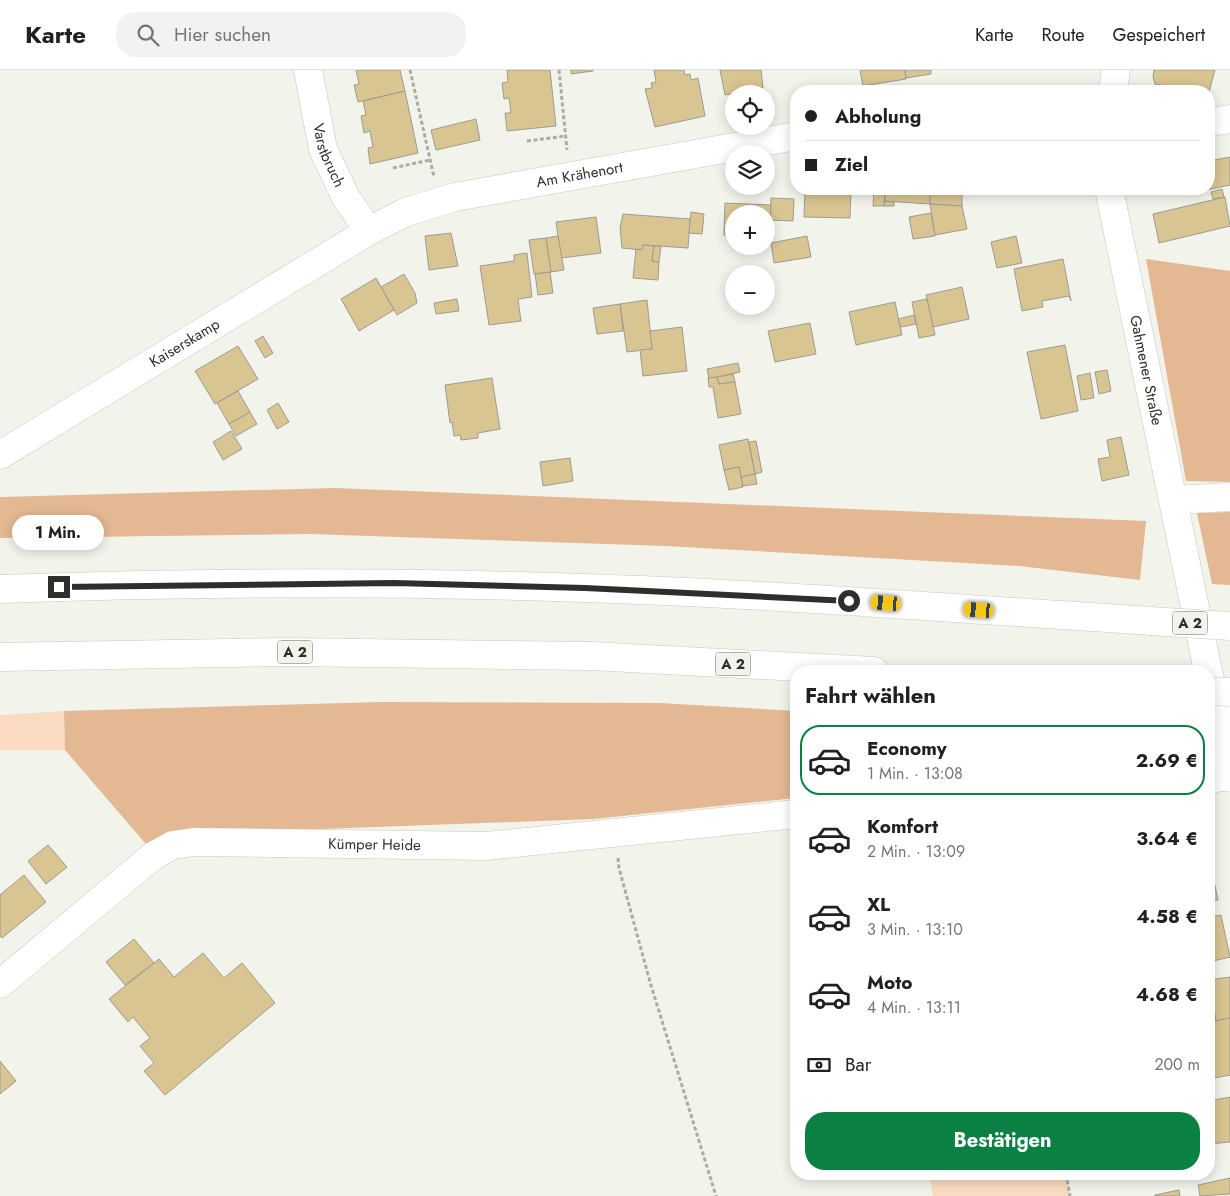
<!DOCTYPE html>
<html lang="de">
<meta charset="utf-8">
<style>
:root{--surface:#fff;--page:#f2f2f2;--text:#202124;--muted:#757577;--line:#e0e0e0;--accent:#0b8043}
body{margin:0;font-family:Jost,sans-serif;background:var(--page);color:var(--text);height:100vh;display:flex;flex-direction:column;font-size:19px;white-space:nowrap}
*{box-sizing:border-box;margin:0}
p{font-size:16px;color:var(--muted)}
.icon{flex:none;width:28px;height:28px;fill:none;stroke:currentColor;stroke-width:2;stroke-linecap:round;stroke-linejoin:round}
.map{position:relative;flex:1;overflow:hidden}
.side{position:absolute;left:790px;top:595px;width:425px;height:515px;display:flex;flex-direction:column;background:var(--surface);border-radius:20px;box-shadow:0 2px 12px #0003}
.side>*{flex:none}
.banner{position:absolute;left:790px;top:15px;width:425px;height:110px;border-radius:20px;box-shadow:0 2px 12px #0003;display:grid;align-content:center;height:110px;padding:0 15px;background:var(--surface)}
.fabs{position:absolute;left:725px;top:15px;display:grid;gap:10px}
.fabs a{display:grid;place-items:center;width:50px;height:50px;border-radius:50%;background:var(--surface);box-shadow:0 2px 12px #0003;font-size:25px}
.end{position:absolute;width:22px;height:22px;margin:-11px;border:6px solid #2e2f2b;background:#fff;box-shadow:0 0 0 2px #fff}
.from{border-radius:50%}
.bubble{position:absolute;height:35px;border-radius:18px;background:var(--surface);box-shadow:0 2px 12px #0003;font-size:16px;font-weight:700;line-height:35px;text-align:center}
.car{position:absolute;width:15px;height:30px;margin:-15px -8px;border-radius:6px;box-shadow:0 0 4px 1px #0007;background:linear-gradient(#f5c518 24%,#345 0 40%,#f5c518 0 76%,#345 0 86%,#f5c518 0)}
.banner b{display:flex;align-items:center;gap:18px;height:48px;font-size:19px}
.banner b+b{border-top:1px solid var(--line)}
.banner i{width:12px;height:12px;background:var(--text)}
ul{padding:0;list-style:none}
li{display:flex;align-items:center;gap:15px;height:70px;margin:0 10px 8px;padding:0 5px;border:2px solid transparent;border-radius:20px}
li div{flex:1}
li b{display:block;font-size:19px}
li em{font-style:normal;font-weight:700}
li.on{border-color:var(--accent)}
li>.icon{width:45px;height:45px;stroke-width:1.5}
h2{padding:0 15px;font-size:22px;line-height:60px}
.pay{display:flex;align-items:center;gap:12px;height:55px;padding:0 15px;font-size:19px}
.pay p{margin-inline-start:auto}
.button{display:flex;gap:10px;margin-top:auto;padding:10px 15px}
.button a{flex:1;height:58px;border-radius:20px;background:var(--accent);color:#fff;font-size:20px;font-weight:700;line-height:58px;text-align:center}
header{display:flex;align-items:center;gap:30px;box-sizing:border-box;height:70px;padding:0 25px;background:var(--surface);border-bottom:1px solid var(--line)}
header strong{font-size:24px}
nav{display:flex;gap:28px;margin-inline-start:auto;font-size:18px}
.search{width:350px;height:45px;background:var(--page);display:flex;align-items:center;gap:12px;box-sizing:border-box;padding:0 18px;border-radius:20px;color:var(--muted);font-size:19px}
.map>svg:first-child{display:block}
</style>
<header>
<strong>Karte</strong>
<div class="search"><svg class="icon" aria-label="search" viewBox="0 0 24 24"><circle cx="10" cy="10" r="6"/><path d="M15 15l6 6"/></svg>Hier suchen</div>
<nav><a>Karte</a><a>Route</a><a>Gespeichert</a></nav>
</header>
<div class="map">
<svg width="1230" height="1126" viewBox="0 0 1230 1126">
<rect width="100%" height="100%" fill="#f2f4ec"/>
<g fill="#fadbc1">
<path d="M64,641L65,680H0V645Z"/>
<path d="M929,1104H1066L1070,1126H933Z"/>
</g>
<g fill="#e3b892">
<path d="M1146,189L1230,201V412L1186,411Z"/>
<path d="M335,418L1146,451L1140,510L1019,496L666,476L310,464L0,468V427Z"/>
<path d="M1230,442V515L1212,514L1197,443Z"/>
<path d="M381,632L660,633L796,641V728L593,749L294,760L145,773L65,680L64,641Z"/>
</g>
<g fill="#d9c591" stroke="#9e9b93">
<path d="M356,0H400L405,21L358,32L354,15L359,14Z"/>
<path d="M507,0H550L556,56L507,61L505,43H511L509,28L504,29L502,13L508,12Z"/>
<path d="M571,0H593V1L571,4Z"/>
<path d="M654,0H684L685,5L690,4L691,10L698,8L705,46L655,57L645,19L652,18L651,13L656,12Z"/>
<path d="M720,0H761L763,18L725,25Z"/>
<path d="M860,0H905L906,9L863,16Z"/>
<path d="M905,0H931V4L906,8Z"/>
<path d="M1154,0H1215L1209,22L1193,21L1155,14L1153,7Z"/>
<path d="M405,21L418,83L370,94L368,78L373,77L370,61L364,63L361,46L366,45L363,31Z"/>
<path d="M476,49L480,70L436,80L431,60Z"/>
<path d="M1230,87V115L1206,120L1209,119V91Z"/>
<path d="M805,119L851,120L850,148L804,147Z"/>
<path d="M874,119H885L884,136H873Z"/>
<path d="M885,119H931L930,134L885,131Z"/>
<path d="M931,119H964V122L930,121Z"/>
<path d="M1222,119L1224,127L1213,129L1211,122Z"/>
<path d="M930,121L962,122V136L930,134Z"/>
<path d="M1225,127L1230,156L1159,173L1153,144Z"/>
<path d="M771,128L794,129L793,151L770,150Z"/>
<path d="M885,131L894,132V136H884Z"/>
<path d="M725,133L771,135L770,162H766V144H734V161H724Z"/>
<path d="M930,134L962,136L967,159L935,165Z"/>
<path d="M691,142L704,144L702,164L689,163Z"/>
<path d="M931,143L935,166L913,169L909,147Z"/>
<path d="M623,144L690,149L688,178L643,175L642,180L622,178L620,158Z"/>
<path d="M596,147L601,183L561,188L556,152Z"/>
<path d="M724,161H734L733,166L724,165Z"/>
<path d="M451,163L458,196L429,200L425,166Z"/>
<path d="M558,166L564,200L551,202L546,168Z"/>
<path d="M807,166L811,187L774,193L771,173Z"/>
<path d="M1016,166L1022,193L997,198L991,172Z"/>
<path d="M546,168L551,202L534,204L529,170Z"/>
<path d="M643,175L654,176L652,191L659,192L658,210L633,208L636,179L642,180Z"/>
<path d="M654,176H661L659,192L652,191Z"/>
<path d="M527,183L532,227L518,229L521,251L489,255L480,196L514,191V185Z"/>
<path d="M1063,189L1071,231L1069,226L1042,231L1043,237L1022,241L1014,199Z"/>
<path d="M550,202L553,223L538,225L535,204Z"/>
<path d="M404,204L415,223L417,233L397,245L381,217Z"/>
<path d="M376,208L394,240L359,261L341,229Z"/>
<path d="M962,217L969,249L933,257L926,225Z"/>
<path d="M457,229L459,241L436,244L434,233Z"/>
<path d="M927,229L935,265L919,268L912,232Z"/>
<path d="M647,230L652,279L627,282L620,234Z"/>
<path d="M895,232L902,265L856,275L849,242Z"/>
<path d="M620,234L623,261L597,264L593,238Z"/>
<path d="M914,245L916,254L901,257L898,249Z"/>
<path d="M810,253L816,284L775,292L768,261Z"/>
<path d="M682,257L687,301L643,306L640,280L652,279L650,261Z"/>
<path d="M263,266L273,283L265,288L255,271Z"/>
<path d="M1065,275L1078,341L1041,349L1027,282Z"/>
<path d="M238,276L258,309L215,334L195,301Z"/>
<path d="M738,293L740,302L709,309L707,299Z"/>
<path d="M1107,300L1111,321L1099,324L1095,302Z"/>
<path d="M1090,303L1094,328L1081,330L1077,306Z"/>
<path d="M733,304L735,312L719,314L717,307Z"/>
<path d="M717,307L719,314L735,312L741,344L718,348L713,317H709L708,308Z"/>
<path d="M492,308L500,359L478,363V368L461,370L460,365L454,366L452,352L450,353L445,315Z"/>
<path d="M238,321L250,342L229,354L217,333Z"/>
<path d="M278,333L289,352L277,359L267,340Z"/>
<path d="M250,342L257,354L236,366L229,354Z"/>
<path d="M231,361L242,379L223,390L213,372Z"/>
<path d="M1121,367L1129,405L1102,411L1098,389L1110,387L1107,370Z"/>
<path d="M748,369L755,404L741,407L739,397L724,400L719,375Z"/>
<path d="M756,371L762,402L755,404L749,372Z"/>
<path d="M570,388L573,411L543,416L540,392Z"/>
<path d="M739,397L743,417L729,420L724,400Z"/>
<path d="M755,404L757,414L743,416L741,407Z"/>
<path d="M48,775L67,797L46,814L28,791Z"/>
<path d="M1209,787L1218,830L1209,832Z"/>
<path d="M24,805L46,832L2,868L0,866V825Z"/>
<path d="M1221,845L1230,887L1209,892V847Z"/>
<path d="M134,869L154,893L125,915L106,892Z"/>
<path d="M203,883L224,908L242,893L275,933L165,1025L144,1001L154,993L140,976L150,968L133,947L128,952L109,929L159,889L174,907Z"/>
<path d="M1230,907V948L1216,951L1209,910Z"/>
<path d="M1209,916L1216,951L1209,952Z"/>
<path d="M1230,948V1005L1209,1009V952Z"/>
<path d="M0,991L16,1011L0,1024Z"/>
<path d="M1230,1027V1072L1209,1074V1054L1213,1053L1209,1031Z"/>
<path d="M1230,1108V1124L1200,1126L1198,1115Z"/>
<path d="M1179,1120L1180,1126H1155V1125Z"/>
</g>
<g fill="none" stroke-linecap="round" stroke-linejoin="round">
<g stroke="#c7c9c0" stroke-width="29">
<g id="minor">
<path id="s1" d="M308,0L323,79L346,128L369,161"/>
<path d="M1209,52L1230,49"/>
<path id="s2" d="M0,385L369,161L406,142L455,127L796,66"/>
<path d="M1174,430L1230,427"/>
<path d="M1209,709L1230,706"/>
<path id="s3" d="M0,914L153,786L173,775L194,772L486,776L796,744"/>
</g>
</g>
<g stroke="#c7c9c0" stroke-width="29">
<g id="major">
<path d="M1113,21L1116,0"/>
<path id="s4" d="M1109,119L1208,601"/>
<path d="M1209,604L1230,707"/>
</g>
</g>
<g stroke="#c7c9c0" stroke-width="29">
<g id="highway">
<path d="M0,519C195,512 390,511 584,518C773,524 962,539 1151,551"/>
<path d="M0,587L289,582L591,586L874,601"/>
</g>
</g>
<g stroke="#aaaca5" stroke-width="3" stroke-dasharray="4 2.5" stroke-linecap="butt">
<path d="M410,0L434,107"/>
<path d="M559,0L567,80"/>
<path d="M527,71L566,66"/>
<path d="M393,98L430,90"/>
<path d="M618,788L619,798L650,912L716,1126"/>
<path d="M1066,1104L1070,1126"/>
</g>
<use href="#minor" stroke="#fff" stroke-width="28"/>
<use href="#major" stroke="#fff" stroke-width="28"/>
<use href="#highway" stroke="#fff" stroke-width="28"/>
<g stroke="#c7c9c0" stroke-width="29" stroke-linecap="butt">
<g id="highway-bridge">
<path d="M1151,551L1230,556"/>
<path d="M1209,621L1230,622"/>
</g>
</g>
<use href="#highway-bridge" stroke="#fff" stroke-width="28"/>
</g>
<g fill="none" stroke-linecap="round" stroke-linejoin="round">
<path stroke="#2e2f2b" stroke-width="6" d="M59,517L394,513L585,518L849,531"/>
</g>
<g text-anchor="middle" stroke-width="5" stroke-linejoin="round" paint-order="stroke">
<g fill="#f2f4ec" stroke="#696a65" stroke-width="1">
<rect x="1172.5" y="541.5" width="35" height="23" rx="4"/>
<rect x="277.5" y="570.5" width="35" height="23" rx="4"/>
<rect x="715.5" y="582.5" width="35" height="23" rx="4"/>
</g>
<g font-size="14" font-weight="bold" fill="#2e2f2b">
<text x="1190" y="558">A 2</text>
<text x="295" y="587">A 2</text>
<text x="733" y="599">A 2</text>
</g>
<g font-size="15" fill="#2e2f2b" stroke="#f2f4ec">
<text dy="5" stroke="none"><textPath href="#s1" startOffset="88">Varstbruch</textPath></text>
<text dy="5" stroke="none"><textPath href="#s2" startOffset="651">Am Krähenort</textPath></text>
<text dy="5" stroke="none"><textPath href="#s2" startOffset="216">Kaiserskamp</textPath></text>
<text dy="5" stroke="none"><textPath href="#s4" startOffset="185">Gahmener Straße</textPath></text>
<text dy="5" stroke="none"><textPath href="#s3" startOffset="424">Kümper Heide</textPath></text>
</g>
</g>
</svg>
<div class="fabs">
<a><svg class="icon" aria-label="locate" viewBox="0 0 24 24"><circle cx="12" cy="12" r="6"/><path d="M12 2v4M12 18v4M2 12h4M18 12h4"/></svg></a>
<a><svg class="icon" aria-label="layers" viewBox="0 0 24 24"><path d="M12 4l9 5-9 5-9-5zM3 14l9 5 9-5"/></svg></a>
<a>+</a>
<a>−</a>
</div>
<i class="end from" style="left:849px;top:531px"></i>
<i class="end" style="left:59px;top:517px"></i>
<div class="bubble" style="left:12px;top:445px;width:92px">1 Min.</div>
<i class="car" style="left:886px;top:533px;rotate:274deg"></i>
<i class="car" style="left:979px;top:540px;rotate:274deg"></i>
<div class="banner">
<b><i class="from"></i>Abholung</b>
<b><i></i>Ziel</b>
</div>
<section class="side">
<h2>Fahrt wählen</h2>
<ul>
<li class="on"><svg class="icon" aria-label="car" viewBox="0 0 24 24"><path d="M5 17H2v-5l4-1 3-4h7l3 4 3 1v5h-3M9 17h6M6 11h13"/><circle cx="7" cy="17" r="2"/><circle cx="17" cy="17" r="2"/></svg><div><b>Economy</b><p>1 Min. · 13:08</p></div><em>2.69 €</em></li>
<li><svg class="icon" aria-label="car" viewBox="0 0 24 24"><path d="M5 17H2v-5l4-1 3-4h7l3 4 3 1v5h-3M9 17h6M6 11h13"/><circle cx="7" cy="17" r="2"/><circle cx="17" cy="17" r="2"/></svg><div><b>Komfort</b><p>2 Min. · 13:09</p></div><em>3.64 €</em></li>
<li><svg class="icon" aria-label="car" viewBox="0 0 24 24"><path d="M5 17H2v-5l4-1 3-4h7l3 4 3 1v5h-3M9 17h6M6 11h13"/><circle cx="7" cy="17" r="2"/><circle cx="17" cy="17" r="2"/></svg><div><b>XL</b><p>3 Min. · 13:10</p></div><em>4.58 €</em></li>
<li><svg class="icon" aria-label="car" viewBox="0 0 24 24"><path d="M5 17H2v-5l4-1 3-4h7l3 4 3 1v5h-3M9 17h6M6 11h13"/><circle cx="7" cy="17" r="2"/><circle cx="17" cy="17" r="2"/></svg><div><b>Moto</b><p>4 Min. · 13:11</p></div><em>4.68 €</em></li>
</ul>
<div class="pay"><svg class="icon" aria-label="cash" viewBox="0 0 24 24"><path d="M3 7h18v10H3z"/><circle cx="12" cy="12" r="2"/></svg>Bar<p>200 m</p></div>
<div class="button"><a>Bestätigen</a></div>
</section>
</div>
